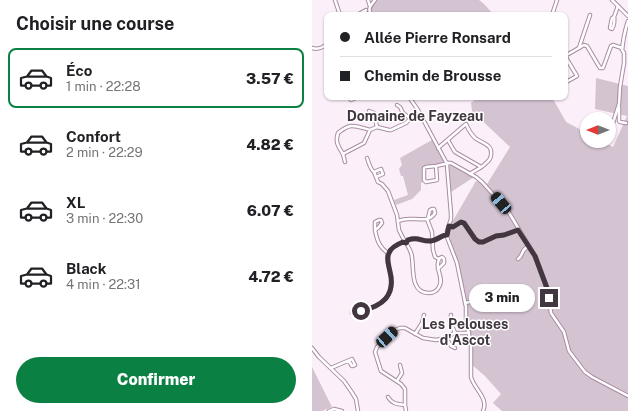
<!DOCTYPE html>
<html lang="fr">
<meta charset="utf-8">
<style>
:root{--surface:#fff;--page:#f6f6f6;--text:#202124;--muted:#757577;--line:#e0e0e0;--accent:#0b8043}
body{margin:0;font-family:"Public Sans",sans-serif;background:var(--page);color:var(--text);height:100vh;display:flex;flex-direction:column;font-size:15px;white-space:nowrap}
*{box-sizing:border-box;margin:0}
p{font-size:13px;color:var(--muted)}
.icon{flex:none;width:22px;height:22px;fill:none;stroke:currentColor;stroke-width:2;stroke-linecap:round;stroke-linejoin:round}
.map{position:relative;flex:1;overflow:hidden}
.drawer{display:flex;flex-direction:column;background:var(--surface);width:312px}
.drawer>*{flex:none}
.top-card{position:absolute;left:12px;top:12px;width:244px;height:88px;border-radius:8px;box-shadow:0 1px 3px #0004;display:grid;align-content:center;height:88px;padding:0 16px;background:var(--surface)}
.needle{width:26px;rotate:270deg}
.fabs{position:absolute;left:268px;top:112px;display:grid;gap:8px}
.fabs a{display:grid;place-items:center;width:36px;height:36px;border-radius:50%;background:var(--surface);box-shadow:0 1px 3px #0004;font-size:20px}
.end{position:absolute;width:18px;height:18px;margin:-9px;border:5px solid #423640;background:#fff;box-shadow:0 0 0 2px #fff}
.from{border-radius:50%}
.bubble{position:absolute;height:28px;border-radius:14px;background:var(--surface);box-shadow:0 1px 3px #0004;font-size:13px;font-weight:800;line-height:28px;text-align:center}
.car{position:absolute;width:12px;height:24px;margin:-12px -6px;border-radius:5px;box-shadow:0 0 3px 1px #0007;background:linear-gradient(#222 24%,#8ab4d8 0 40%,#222 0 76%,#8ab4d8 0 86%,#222 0)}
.top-card b{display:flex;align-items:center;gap:14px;height:38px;font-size:15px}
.top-card b+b{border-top:1px solid var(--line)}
.top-card i{width:10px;height:10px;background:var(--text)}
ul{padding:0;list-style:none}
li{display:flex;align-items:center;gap:12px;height:60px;margin:0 8px 6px;padding:0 8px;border:2px solid transparent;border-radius:8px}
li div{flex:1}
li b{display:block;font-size:15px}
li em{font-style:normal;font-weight:800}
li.active{border-color:var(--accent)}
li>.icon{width:36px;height:36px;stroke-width:1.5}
h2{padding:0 16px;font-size:18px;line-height:48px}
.cta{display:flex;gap:8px;margin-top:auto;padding:8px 16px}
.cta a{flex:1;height:46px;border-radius:24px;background:var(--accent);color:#fff;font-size:16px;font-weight:800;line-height:46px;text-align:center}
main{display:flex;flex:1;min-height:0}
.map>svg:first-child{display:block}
</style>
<main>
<section class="drawer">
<h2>Choisir une course</h2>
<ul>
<li class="active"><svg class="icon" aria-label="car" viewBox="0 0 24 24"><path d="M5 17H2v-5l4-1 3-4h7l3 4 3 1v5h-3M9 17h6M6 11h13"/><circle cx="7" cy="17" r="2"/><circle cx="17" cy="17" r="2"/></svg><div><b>Éco</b><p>1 min · 22:28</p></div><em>3.57 €</em></li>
<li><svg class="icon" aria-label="car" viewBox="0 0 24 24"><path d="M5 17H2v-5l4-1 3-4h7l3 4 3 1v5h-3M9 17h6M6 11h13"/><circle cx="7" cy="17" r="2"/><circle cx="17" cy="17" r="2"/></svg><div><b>Confort</b><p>2 min · 22:29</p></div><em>4.82 €</em></li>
<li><svg class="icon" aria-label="car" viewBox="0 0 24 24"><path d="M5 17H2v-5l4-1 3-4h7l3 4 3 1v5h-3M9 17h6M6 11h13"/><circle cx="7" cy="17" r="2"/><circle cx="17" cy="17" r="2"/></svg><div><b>XL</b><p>3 min · 22:30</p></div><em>6.07 €</em></li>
<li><svg class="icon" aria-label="car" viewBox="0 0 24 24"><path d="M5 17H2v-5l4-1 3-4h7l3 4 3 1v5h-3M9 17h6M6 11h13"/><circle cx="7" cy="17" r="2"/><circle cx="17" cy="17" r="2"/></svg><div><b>Black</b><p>4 min · 22:31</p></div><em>4.72 €</em></li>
</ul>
<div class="cta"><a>Confirmer</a></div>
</section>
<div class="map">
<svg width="316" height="411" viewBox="0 0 316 411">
<rect width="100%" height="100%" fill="#fbeff9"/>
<g fill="#d4c3d1">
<path d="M63,0H167L172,4L182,15H58L56,14H57V10Z"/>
<path d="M284,78L316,86V411H190L181,403L189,394L173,376L159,364V342L155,326L154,311L145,263L137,241L135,231L164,181L175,184L198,147L160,111L159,103L166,97H240L254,122L275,133V141H290L301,147L315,116L283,109Z"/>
<path d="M120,140L131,160V163L126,165L113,166L111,167L110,169L111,182L109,183V190L100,199L84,205L82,200L96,195L91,176H89L87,169L90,165L88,158Z"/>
<path d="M139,165L162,177L139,192L137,166Z"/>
<path d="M0,367L20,407L10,411H0Z"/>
</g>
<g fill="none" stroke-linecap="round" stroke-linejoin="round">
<g stroke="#a88ca3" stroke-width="4.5">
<g id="minor">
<path d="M23,0L28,15"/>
<path d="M56,0L58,6"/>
<path d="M300,0L316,16"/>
<path d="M53,11L54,14H57L58,12C56,7 60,4 63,0"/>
<path d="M45,15L54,10"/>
<path d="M240,15L245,0"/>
<path d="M302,17C303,20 302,26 300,29L298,28L300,18L302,17L306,6"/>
<path d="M0,48C6,50 10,48 15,44"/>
<path d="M267,48L278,15"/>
<path d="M253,56L272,45L275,46L288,68H291L299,46L301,45L310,48"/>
<path d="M253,56L265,76L256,81L253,82"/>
<path d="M37,97L39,100L46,97"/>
<path d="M97,97L106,110L134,162L136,163L135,165L139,214V219L135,231V237L145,263L154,307V323L159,342V377C162,389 177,398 171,411"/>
<path d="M85,105L88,107L91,113L98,118"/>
<path d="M307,107V121L308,122L314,123"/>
<path d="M57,111L62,113L64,116L63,118L65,127"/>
<path d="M99,118L108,115"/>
<path d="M301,123L307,104L308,87L312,63V53L310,50C311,40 313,30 316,21"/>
<path d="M58,130L52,143L31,154C26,146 23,142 26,133C39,122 43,126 58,130L65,127L77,130H79L94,123L101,116L107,113"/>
<path d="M136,140L141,149L143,152L169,167"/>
<path d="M126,148L154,124C156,129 159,134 163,138C169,143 181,144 179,155C179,158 176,162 174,163C170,168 163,170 158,174"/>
<path d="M31,154L33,162"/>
<path d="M55,158C57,163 58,169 62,172L66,182L70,184L76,191L85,215L87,230L92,240"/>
<path d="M136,163H139L164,177L170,182L196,211L223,256L236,292L239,313L252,332L257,351L260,355L273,372L280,377L316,396"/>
<path d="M124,166L125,180L114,182L112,180V168L114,167L124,166L133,164"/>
<path d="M62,172L69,169L71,174L64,177"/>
<path d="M115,219L120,232L121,250L123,257L127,259"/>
<path d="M86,221C89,220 92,219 96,219C105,218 117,223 123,213L122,209H120L118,210L116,218"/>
<path d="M137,226L141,227C145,225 148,220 152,223L163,239L167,242H171L184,236L192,235L206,230"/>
<path d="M63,230V222L67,220H69L70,223L66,228L63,230C65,240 67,247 76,253"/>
<path d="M94,243C97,248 100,252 100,258C102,269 98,293 117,293C121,293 125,291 127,287C133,277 121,268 128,258L130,257L132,259V263L126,269"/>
<path d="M206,259C212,255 208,250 217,246"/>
<path d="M153,303L172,299L174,294L206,288"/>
<path d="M48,311L42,314L40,313V311L42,309C44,310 46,311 48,311C51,311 55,310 57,309C74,303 81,293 79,275C78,268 73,261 76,253C79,248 86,244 91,242L94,243L95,240C108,236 111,242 121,241C126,240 130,235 135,235"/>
<path d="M139,315L138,321L143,333"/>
<path d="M103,334L110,323L112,315"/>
<path d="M134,337L139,346L143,348"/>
<path d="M0,348L7,357L32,381L39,391L44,399L46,411"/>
<path d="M19,368L40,359L43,365L40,366L37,361"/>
<path d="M85,381L90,373L88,365"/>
<path d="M76,397C80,404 85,404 93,405"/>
<path d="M17,411L22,409L30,411"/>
<path d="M94,411L93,405V389L89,384L69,371L63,352L65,347L83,330L88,328H93L111,338L124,340L129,339L143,333H155L157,332"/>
</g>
</g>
<use href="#minor" stroke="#fff" stroke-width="2.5"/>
</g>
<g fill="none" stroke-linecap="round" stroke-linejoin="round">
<path stroke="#423640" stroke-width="5" d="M49,311C70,306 84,296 78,272C77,266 74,259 77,253C79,247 86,244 91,242L94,243L96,240C107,236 109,242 119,241C126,240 129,235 135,235L137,226L141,227L149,222L152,223L163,239L167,242H171L184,236L192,235L206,230L223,256L235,288L237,298"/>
</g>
<g text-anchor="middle" stroke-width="3" stroke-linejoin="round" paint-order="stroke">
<g font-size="14" font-weight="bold" fill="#423640" stroke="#fff">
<text x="103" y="121">Domaine de Fayzeau</text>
<text x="153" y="329">Les Pelouses<tspan x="153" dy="16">d'Ascot</tspan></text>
</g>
</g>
</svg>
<div class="fabs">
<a><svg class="needle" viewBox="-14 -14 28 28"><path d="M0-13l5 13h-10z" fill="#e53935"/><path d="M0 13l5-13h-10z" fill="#757577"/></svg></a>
</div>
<i class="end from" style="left:49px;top:311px"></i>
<i class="end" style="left:237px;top:298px"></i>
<div class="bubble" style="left:157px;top:284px;width:66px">3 min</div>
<i class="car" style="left:189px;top:203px;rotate:320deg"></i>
<i class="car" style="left:75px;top:337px;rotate:48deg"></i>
<div class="top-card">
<b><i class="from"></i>Allée Pierre Ronsard</b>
<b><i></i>Chemin de Brousse</b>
</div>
</div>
</main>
